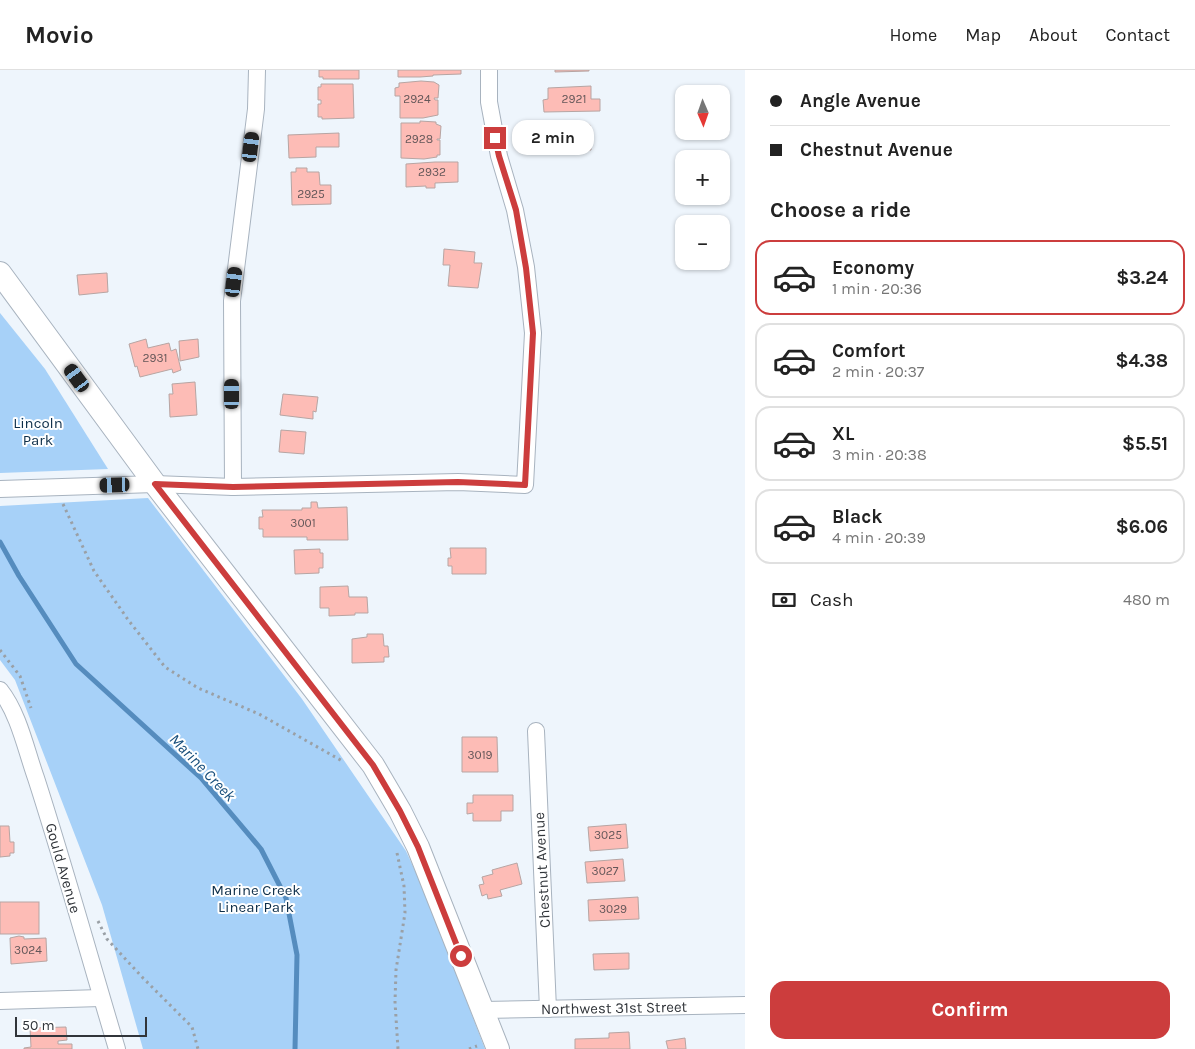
<!DOCTYPE html>
<meta charset="utf-8">
<style>
:root{--surface:#fff;--page:#f6f6f6;--text:#222;--muted:#767676;--line:#e0e0e0;--accent:#cc3d3d}
body{margin:0;font-family:Karla,sans-serif;background:var(--page);color:var(--text);height:100vh;display:flex;flex-direction:column;font-size:19px;white-space:nowrap}
*{box-sizing:border-box;margin:0}
p{font-size:16px;color:var(--muted)}
.icon{flex:none;width:28px;height:28px;fill:none;stroke:currentColor;stroke-width:2;stroke-linecap:round;stroke-linejoin:round}
.map{position:relative;flex:1;overflow:hidden}
.drawer{display:flex;flex-direction:column;background:var(--surface);width:450px}
.drawer>*{flex:none}
.banner{display:grid;align-content:center;height:110px;padding:0 25px;background:var(--surface)}
.needle{width:32px;rotate:178deg}
.tools{position:absolute;left:675px;top:15px;display:grid;gap:10px}
.tools a{display:grid;place-items:center;width:55px;height:55px;border-radius:10px;background:var(--surface);box-shadow:0 1px 4px #0004;font-size:25px}
.scale{position:absolute;left:15px;bottom:12px;width:132px;box-sizing:border-box;padding-left:5px;border:2px solid #31353a;border-top:0;font-size:14px;line-height:18px;white-space:nowrap;color:#31353a;-webkit-text-stroke:4px #fff;paint-order:stroke}
.end{position:absolute;width:22px;height:22px;margin:-11px;border:6px solid #cc3d3d;background:#fff;box-shadow:0 0 0 2px #fff}
.from{border-radius:50%}
.bubble{position:absolute;height:35px;border-radius:15px;background:var(--surface);box-shadow:0 1px 4px #0004;font-size:16px;font-weight:700;line-height:35px;text-align:center}
.car{position:absolute;width:15px;height:30px;margin:-15px -8px;border-radius:6px;box-shadow:0 0 4px 1px #0007;background:linear-gradient(#222 24%,#8ab4d8 0 40%,#222 0 76%,#8ab4d8 0 86%,#222 0)}
.banner b{display:flex;align-items:center;gap:18px;height:48px;font-size:19px}
.banner b+b{border-top:1px solid var(--line)}
.banner i{width:12px;height:12px;background:var(--text)}
ul{padding:0;list-style:none}
li{display:flex;align-items:center;gap:15px;height:75px;margin:0 10px 8px;padding:0 15px;border:2px solid var(--line);border-radius:15px}
li div{flex:1}
li b{display:block;font-size:19px}
li em{font-style:normal;font-weight:700}
li.on{border-color:var(--accent)}
li>.icon{width:45px;height:45px;stroke-width:1.5}
h2{padding:0 25px;font-size:22px;line-height:60px}
.pay{display:flex;align-items:center;gap:12px;height:55px;padding:0 25px;font-size:19px}
.pay p{margin-inline-start:auto}
.primary-button{display:flex;gap:10px;margin-top:auto;padding:10px 25px}
.primary-button a{flex:1;height:58px;border-radius:15px;background:var(--accent);color:#fff;font-size:20px;font-weight:700;line-height:58px;text-align:center}
header{display:flex;align-items:center;gap:30px;box-sizing:border-box;height:70px;padding:0 25px;background:var(--surface);border-bottom:1px solid var(--line)}
header strong{font-size:24px}
nav{display:flex;gap:28px;margin-inline-start:auto;font-size:18px}
main{display:flex;flex:1;min-height:0}
.map>svg:first-child{display:block}
</style>
<header>
<strong>Movio</strong>
<nav><a>Home</a><a>Map</a><a>About</a><a>Contact</a></nav>
</header>
<main>
<div class="map">
<svg width="745" height="979" viewBox="0 0 745 979">
<rect width="100%" height="100%" fill="#eef5fc"/>
<g fill="#a7d1f8">
<path d="M0,243L45,299L108,399L0,403Z"/>
<path d="M148,428L302,629L406,781L427,827L485,979H143L102,835L15,610L0,590V436Z"/>
</g>
<g fill="none" stroke-linecap="round" stroke-linejoin="round">
<path stroke="#558cbe" stroke-width="5" d="M0,472L19,506L76,594L201,708L261,779L286,828L297,885L295,979"/>
</g>
<g fill="#fdbcb6" stroke="#b7a5a3">
<path d="M319,0H359V9H323V7H319Z"/>
<path d="M398,0H461V4L433,5V6L420,7H398Z"/>
<path d="M555,0H589V1L555,2Z"/>
<path d="M421,11L434,12L439,15L438,28H434L435,30H438V45L423,48H400V26H395V18L399,17V13Z"/>
<path d="M321,14H353L354,48L322,49V47H318V34H321V30H318V17H321Z"/>
<path d="M591,16V29H600V41L544,42L543,30L548,29V18Z"/>
<path d="M420,51L436,52V54L441,56L440,69H437V70H440V85H437V87L424,89L401,88V53H420Z"/>
<path d="M590,55L591,80L545,82V66H549L548,56Z"/>
<path d="M339,63V77H316V87L289,88L288,65Z"/>
<path d="M435,92H458V112L435,113V118H426V116L406,117V94Z"/>
<path d="M296,98H307V102H319L320,115H331V134L292,135L291,102H296Z"/>
<path d="M444,179L475,182L474,193H482L478,218L448,216L450,195H443Z"/>
<path d="M107,203L108,222L79,225L77,205Z"/>
<path d="M146,269L148,278L169,273L171,281L176,279L181,300L173,303L172,299L140,307L137,296L135,297L129,274Z"/>
<path d="M198,269L199,287L180,291L179,271Z"/>
<path d="M195,312L197,345L170,347L169,324H173L172,314Z"/>
<path d="M283,324L318,327L316,342L313,341V349L280,345Z"/>
<path d="M281,360L306,362L304,384L279,382Z"/>
<path d="M311,432H317L318,438L347,437L348,470H307V467H263V459H259V447H263L262,440H302V438H311Z"/>
<path d="M450,478H486V504H452V496H448V488H451Z"/>
<path d="M320,479V483H323V498H319V503L295,504L294,480Z"/>
<path d="M348,516L349,527H367L368,543H355V545L329,546V538H320V517Z"/>
<path d="M367,564H383L384,576H388L389,587H384V592L352,593V569L367,567Z"/>
<path d="M462,667H497L498,702H462Z"/>
<path d="M473,725H513V741H501V751H473V743L467,744V733H473Z"/>
<path d="M626,754L628,778L590,781L588,757Z"/>
<path d="M0,756H9L10,772H14V783H10V786L0,787Z"/>
<path d="M623,789L625,811L587,813L585,792Z"/>
<path d="M517,793L522,814L500,820L502,826L488,829L487,824L482,826L479,815L484,814L482,807L493,804L492,800Z"/>
<path d="M638,827L639,849L589,851L588,830Z"/>
<rect x="0" y="832" width="39" height="32"/>
<path d="M19,866L24,867V869L46,868L47,891L11,894L10,868Z"/>
<path d="M629,883V899L594,900L593,884Z"/>
<path d="M66,957L67,970L58,971V974H72V979H24V978L31,977L30,958Z"/>
<path d="M629,962L630,979H575V969L609,968V963Z"/>
<path d="M685,968L686,979H668L666,971Z"/>
</g>
<g fill="none" stroke-linecap="round" stroke-linejoin="round">
<g stroke="#a8b3bf" stroke-width="18">
<g id="street">
<path d="M233,417L232,231L256,39L257,0"/>
<path d="M0,419L155,414L233,417L458,412L525,415L533,263L526,197L515,140L499,86L489,32V0"/>
<path d="M0,620C19,644 26,680 36,708C65,798 90,889 117,979"/>
<path d="M536,661L548,939"/>
<path d="M0,931L101,928"/>
<path d="M483,940L745,935"/>
</g>
</g>
<g stroke="#a8b3bf" stroke-width="24">
<path id="secondary" d="M0,203L155,414L373,695L400,741L418,777L498,979"/>
</g>
<g stroke="#9aa0a6" stroke-width="3" stroke-dasharray="2.5 4" stroke-linecap="butt">
<path d="M63,434L94,501L129,551L165,597L198,618L259,644L344,692"/>
<path d="M0,580L20,606L31,638"/>
<path d="M397,783L404,816L405,843L396,900L395,932L398,979"/>
<path d="M98,851L107,869L143,908L192,957L198,979"/>
<path d="M469,979L477,976"/>
</g>
<use href="#street" stroke="#fff" stroke-width="16"/>
<use href="#secondary" stroke="#fff" stroke-width="22"/>
</g>
<g fill="none" stroke-linecap="round" stroke-linejoin="round">
<path stroke="#cc3d3d" stroke-width="6" d="M461,886L418,777L400,741L373,695L155,414L233,417L458,412L525,415L533,263L526,198L516,140L499,86L495,68"/>
</g>
<g text-anchor="middle" stroke-width="4" stroke-linejoin="round" paint-order="stroke">
<g font-size="12" fill="#645759">
<text x="417" y="33">2924</text>
<text x="574" y="33">2921</text>
<text x="419" y="73">2928</text>
<text x="432" y="106">2932</text>
<text x="311" y="128">2925</text>
<text x="155" y="292">2931</text>
<text x="303" y="457">3001</text>
<text x="480" y="689">3019</text>
<text x="608" y="769">3025</text>
<text x="605" y="805">3027</text>
<text x="613" y="843">3029</text>
<text x="28" y="884">3024</text>
</g>
<g font-size="15" fill="#0d2e49" stroke="#fff">
<text x="38" y="358">Lincoln<tspan x="38" dy="17">Park</tspan></text>
<text x="256" y="825">Marine Creek<tspan x="256" dy="17">Linear Park</tspan></text>
</g>
<g font-size="15" fill="#31353a" stroke="#fff">
<text transform="translate(63 798) rotate(74)" y="5">Gould Avenue</text>
<text transform="translate(542 800) rotate(-93)" y="5">Chestnut Avenue</text>
<text transform="translate(614 938) rotate(-1)" y="5">Northwest 31st Street</text>
</g>
<g font-size="16" font-style="italic" fill="#174e7b" stroke="#fff">
<text transform="translate(203 697) rotate(46)" y="6">Marine Creek</text>
</g>
</g>
</svg>
<div class="tools">
<a><svg class="needle" viewBox="-14 -14 28 28"><path d="M0-13l5 13h-10z" fill="#e53935"/><path d="M0 13l5-13h-10z" fill="#767676"/></svg></a>
<a>+</a>
<a>−</a>
</div>
<div class="scale">50 m</div>
<i class="end from" style="left:461px;top:886px"></i>
<i class="end" style="left:495px;top:68px"></i>
<div class="bubble" style="left:512px;top:50px;width:82px">2 min</div>
<i class="car" style="left:251px;top:77px;rotate:7deg"></i>
<i class="car" style="left:234px;top:212px;rotate:7deg"></i>
<i class="car" style="left:77px;top:308px;rotate:324deg"></i>
<i class="car" style="left:232px;top:324px;rotate:0deg"></i>
<i class="car" style="left:115px;top:415px;rotate:268deg"></i>
</div>
<section class="drawer">
<div class="banner">
<b><i class="from"></i>Angle Avenue</b>
<b><i></i>Chestnut Avenue</b>
</div>
<h2>Choose a ride</h2>
<ul>
<li class="on"><svg class="icon" aria-label="car" viewBox="0 0 24 24"><path d="M5 17H2v-5l4-1 3-4h7l3 4 3 1v5h-3M9 17h6M6 11h13"/><circle cx="7" cy="17" r="2"/><circle cx="17" cy="17" r="2"/></svg><div><b>Economy</b><p>1 min · 20:36</p></div><em>$3.24</em></li>
<li><svg class="icon" aria-label="car" viewBox="0 0 24 24"><path d="M5 17H2v-5l4-1 3-4h7l3 4 3 1v5h-3M9 17h6M6 11h13"/><circle cx="7" cy="17" r="2"/><circle cx="17" cy="17" r="2"/></svg><div><b>Comfort</b><p>2 min · 20:37</p></div><em>$4.38</em></li>
<li><svg class="icon" aria-label="car" viewBox="0 0 24 24"><path d="M5 17H2v-5l4-1 3-4h7l3 4 3 1v5h-3M9 17h6M6 11h13"/><circle cx="7" cy="17" r="2"/><circle cx="17" cy="17" r="2"/></svg><div><b>XL</b><p>3 min · 20:38</p></div><em>$5.51</em></li>
<li><svg class="icon" aria-label="car" viewBox="0 0 24 24"><path d="M5 17H2v-5l4-1 3-4h7l3 4 3 1v5h-3M9 17h6M6 11h13"/><circle cx="7" cy="17" r="2"/><circle cx="17" cy="17" r="2"/></svg><div><b>Black</b><p>4 min · 20:39</p></div><em>$6.06</em></li>
</ul>
<div class="pay"><svg class="icon" aria-label="cash" viewBox="0 0 24 24"><path d="M3 7h18v10H3z"/><circle cx="12" cy="12" r="2"/></svg>Cash<p>480 m</p></div>
<div class="primary-button"><a>Confirm</a></div>
</section>
</main>
